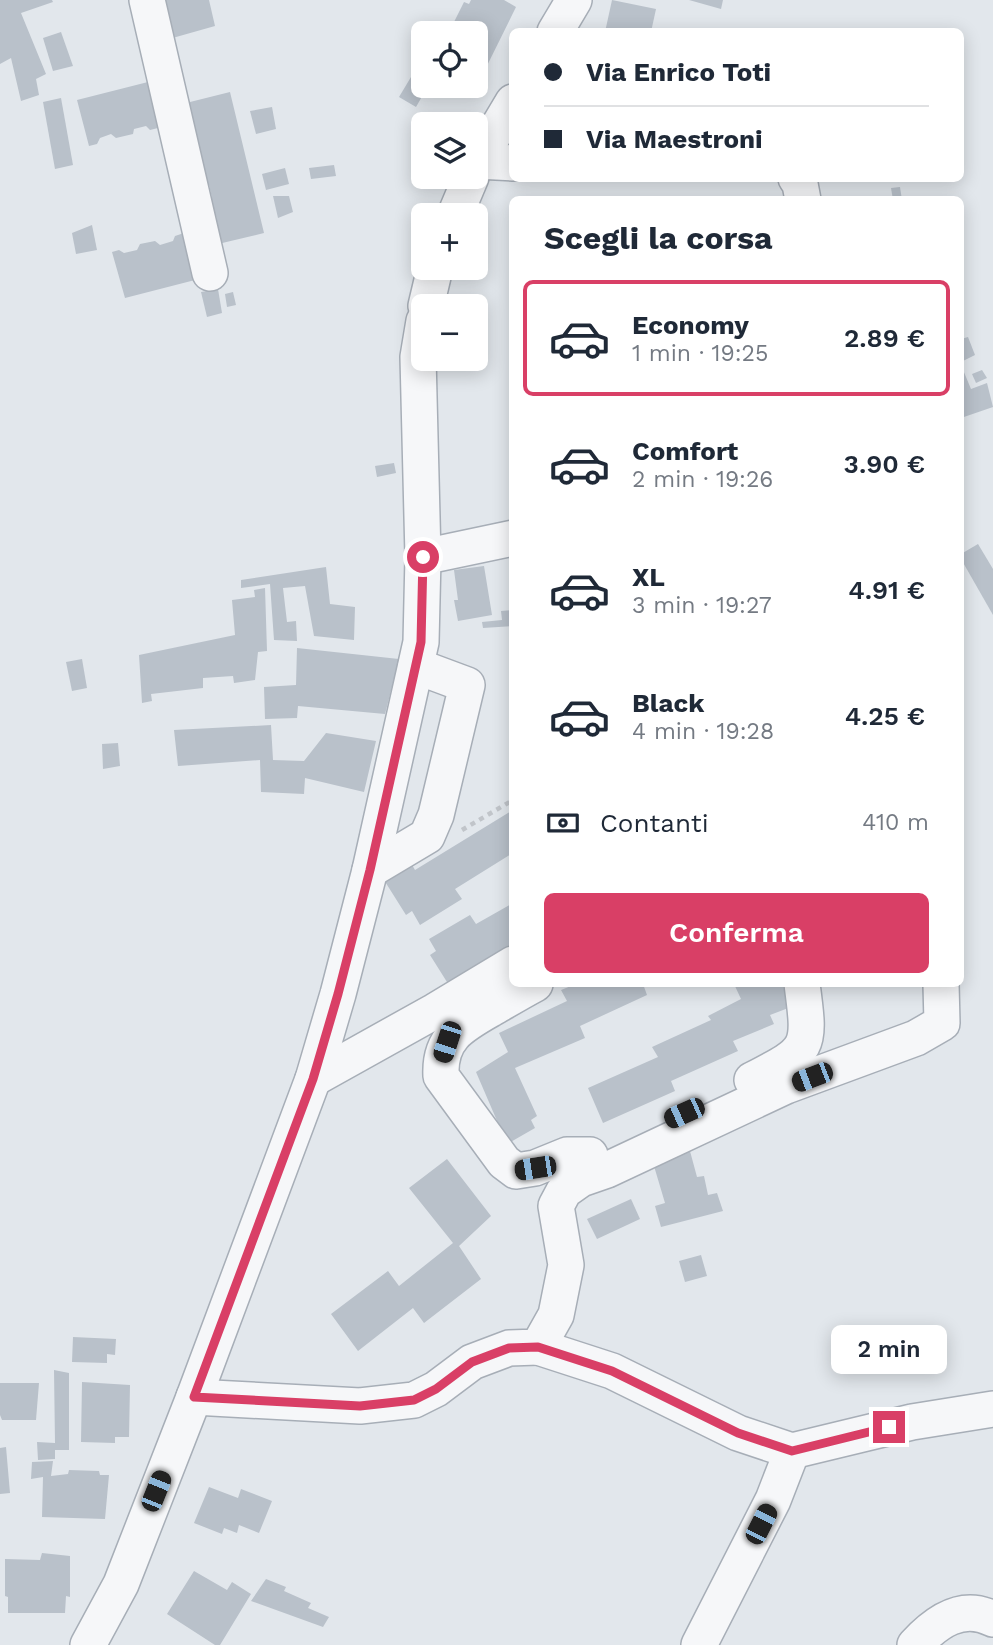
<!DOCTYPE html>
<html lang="it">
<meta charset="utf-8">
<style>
:root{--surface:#fff;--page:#f2f2f3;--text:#1f2937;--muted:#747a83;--line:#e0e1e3;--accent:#d93f66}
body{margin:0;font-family:"Work Sans",sans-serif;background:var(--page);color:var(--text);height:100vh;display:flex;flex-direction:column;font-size:26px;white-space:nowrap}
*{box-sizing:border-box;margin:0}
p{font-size:23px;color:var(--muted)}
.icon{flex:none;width:38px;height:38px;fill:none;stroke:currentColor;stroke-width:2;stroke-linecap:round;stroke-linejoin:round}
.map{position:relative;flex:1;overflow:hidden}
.sheet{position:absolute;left:509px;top:196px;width:455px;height:791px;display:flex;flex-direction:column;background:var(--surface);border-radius:10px;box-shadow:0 4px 18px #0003}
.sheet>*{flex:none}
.hud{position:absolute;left:509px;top:28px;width:455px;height:154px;border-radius:10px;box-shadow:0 4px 18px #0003;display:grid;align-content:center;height:154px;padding:0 35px;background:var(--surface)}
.buttons{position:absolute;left:411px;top:21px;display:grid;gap:14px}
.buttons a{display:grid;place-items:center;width:77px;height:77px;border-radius:10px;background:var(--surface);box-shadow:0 4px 18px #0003;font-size:35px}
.end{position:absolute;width:32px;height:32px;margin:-16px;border:9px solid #d93f66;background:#fff;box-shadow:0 0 0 4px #fff}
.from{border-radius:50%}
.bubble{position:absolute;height:49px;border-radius:10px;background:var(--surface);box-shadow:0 4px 18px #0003;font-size:23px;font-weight:600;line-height:49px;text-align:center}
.car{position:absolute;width:21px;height:42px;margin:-21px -10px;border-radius:9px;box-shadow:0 0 5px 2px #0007;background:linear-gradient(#222 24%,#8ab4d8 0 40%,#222 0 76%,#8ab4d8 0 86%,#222 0)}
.hud b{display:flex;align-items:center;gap:24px;height:66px;font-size:26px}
.hud b+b{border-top:2px solid var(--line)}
.hud i{width:18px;height:18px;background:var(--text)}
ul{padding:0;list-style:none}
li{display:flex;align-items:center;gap:21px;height:116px;margin:0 14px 10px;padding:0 21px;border:4px solid transparent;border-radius:10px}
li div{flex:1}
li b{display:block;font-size:26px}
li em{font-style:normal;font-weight:600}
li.current{border-color:var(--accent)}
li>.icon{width:63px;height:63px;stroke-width:1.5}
h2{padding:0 35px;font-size:32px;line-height:84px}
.pay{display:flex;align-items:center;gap:18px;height:77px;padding:0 35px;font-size:26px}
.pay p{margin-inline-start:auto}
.cta{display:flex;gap:14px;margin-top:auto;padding:14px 35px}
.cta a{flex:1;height:80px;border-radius:10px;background:var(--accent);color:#fff;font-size:28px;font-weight:600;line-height:80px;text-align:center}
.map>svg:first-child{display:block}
</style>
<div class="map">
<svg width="993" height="1645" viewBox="0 0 993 1645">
<rect width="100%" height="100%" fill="#e2e7ec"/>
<g fill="#b9c1ca">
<path d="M0,0H52L53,2L21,13L46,74L36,79L39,95L21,101L11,58L0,64Z"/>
<path d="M159,0H209L215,26L169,39L167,30L171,25L167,11Z"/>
<path d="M471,0H504L516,7L472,96L451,86H476V33H454L458,26L453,24L464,2L469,4Z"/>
<path d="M612,0L656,9L651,32H605Z"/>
<path d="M689,0H723L721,9Z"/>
<path d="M61,32L73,66L53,71L43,38Z"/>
<path d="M411,77L424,86H428L416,107L399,97Z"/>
<path d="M148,82L158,128L150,130L146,126L134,129L133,134L116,138L111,134L100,138L97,144L89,146L77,100Z"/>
<path d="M230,92L264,233L218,244L216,235L219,232L216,216L211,215L208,201L212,198L209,185L204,182L201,153L197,152L182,104Z"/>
<path d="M61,98L73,165L55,169L43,102Z"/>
<path d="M272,107L276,129L256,134L250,111Z"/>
<path d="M334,165L336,176L311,179L309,168Z"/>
<path d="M285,168L289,184L266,190L262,174Z"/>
<path d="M900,187L902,200H893L891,188Z"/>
<path d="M273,196H289L293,212L278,218Z"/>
<path d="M92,225L97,250L76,254L72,233Z"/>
<path d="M184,233L195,280L125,298L112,252L119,250L124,253L137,250L140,244L155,241L160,245L173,241L175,236Z"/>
<path d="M218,289L222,313L207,317L201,292Z"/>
<path d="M233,292L236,305L227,307L225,294Z"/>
<path d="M968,337L975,355L961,362V339Z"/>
<path d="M961,365L971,389L987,383L993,407L961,418Z"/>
<path d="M982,370L987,378L976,383L972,374Z"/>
<path d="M394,463L396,473L377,477L375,466Z"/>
<path d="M978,544L993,569V615L961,559V554Z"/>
<path d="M484,566L492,615L458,621L454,600H458L454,570Z"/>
<path d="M326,567L330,604L355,607L354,640L314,636L305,586L283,588L287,622L296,621L297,641L274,640L270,584L241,588V580Z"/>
<path d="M265,588L267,651L258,652L255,680L234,683L233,676L203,678V688L151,694L152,701L142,703L139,655L235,635L232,600L255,597L254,590Z"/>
<path d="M513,610V626L483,628L482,622L502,620L501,611Z"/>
<path d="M297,648L399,659L385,714L298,706L297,718L265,719L264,687L296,685Z"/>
<path d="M82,659L87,688L72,691L66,662Z"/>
<path d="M271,725L273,760L304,761L326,733L376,741L364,792L305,778L304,794L261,792L260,760L178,766L174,730Z"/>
<path d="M118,743L120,766L103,769L102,744Z"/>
<path d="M513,810V853L455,889L462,899L420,925L412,911L406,915L384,880L411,863L415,870Z"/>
<path d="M513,903V946L474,969L452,990L430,955L436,951L429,939L470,915L476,924Z"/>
<path d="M576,984H643L647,995L580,1026L585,1038L515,1068L537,1116L531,1120L535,1128L507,1144L476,1072L508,1052L499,1033L567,1001L561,990Z"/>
<path d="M734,984H782L791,1007L770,1015L774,1024L733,1041L738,1051L671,1081L675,1091L603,1123L588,1088L658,1057L652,1047L711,1020L708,1016L741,999Z"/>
<path d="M687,1140L697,1177L704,1176L708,1195L717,1193L723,1211L661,1227L655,1206L665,1203L651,1156Z"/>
<path d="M447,1159L491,1216L459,1246L481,1279L424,1323L413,1308L358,1351L331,1314L388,1271L399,1286L453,1243L409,1188Z"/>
<path d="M631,1199L640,1219L597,1239L587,1219Z"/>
<path d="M701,1255L707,1276L685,1282L679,1261Z"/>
<path d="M73,1337L116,1339L115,1355L107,1354V1363L72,1362Z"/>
<path d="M54,1370L69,1373V1450H55V1459L38,1460L37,1442L55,1443Z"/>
<path d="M82,1382L130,1385L129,1437H115V1443L81,1442Z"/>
<path d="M0,1383H39L36,1420H2L0,1415Z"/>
<path d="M6,1447L10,1493L0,1494V1448Z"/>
<path d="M53,1461L51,1476L68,1474L69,1470L99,1471L100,1475H109L105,1519L42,1517L43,1477L31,1479L32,1462Z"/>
<path d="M209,1487L238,1498L241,1489L272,1501L259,1533L239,1525L237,1533L224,1528L222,1534L194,1523Z"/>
<path d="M42,1553L70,1556V1597L66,1596L65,1613H8V1597L5,1596V1559L40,1560Z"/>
<path d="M194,1571L227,1590L232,1582L251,1594L220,1645H215L167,1614Z"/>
<path d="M266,1579L286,1587L284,1591L311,1603L308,1608L329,1617L323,1627L251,1601Z"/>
</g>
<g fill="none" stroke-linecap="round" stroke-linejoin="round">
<g stroke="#a7aeb7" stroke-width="38">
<g id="minor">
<path d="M147,0L210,273"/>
<path d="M555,32L574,0"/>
<path d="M477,161L513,163"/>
<path d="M476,164L513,102"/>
<path d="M796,178L800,184L803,200"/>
<path d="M455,215L471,177"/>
<path d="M426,306L435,268"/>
<path d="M423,557L513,538"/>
<path d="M370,870L427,836L436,815L467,685L416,666"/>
<path d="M535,984C520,992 505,1001 491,1009C461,1026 439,1038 441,1076L504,1162L516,1171L535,1168L567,1155H590"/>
<path d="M313,1079L435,1011L513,964"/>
<path d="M752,1080C810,1050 811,1050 802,984"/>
<path d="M538,1347L612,1371L738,1433L792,1451L912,1422L993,1409"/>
<path d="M194,1397L360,1406L414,1400L436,1389L472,1362L509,1348L538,1347L556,1315L566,1265L556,1206L564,1191L581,1179L607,1170L786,1086L916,1038L942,1023L941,984"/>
<path d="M88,1645L121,1584L194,1397L313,1079L338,994L370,870L421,642L423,557L418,357L424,321"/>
<path d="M699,1645L773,1500L792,1451"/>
<path d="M915,1645C936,1622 962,1603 993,1619"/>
</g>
</g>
<path stroke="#c1c5ca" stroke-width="4.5" stroke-dasharray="5 5" stroke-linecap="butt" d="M462,830L513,800"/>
<use href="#minor" stroke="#f6f7f9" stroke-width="35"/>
</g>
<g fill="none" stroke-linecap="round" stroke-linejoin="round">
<path stroke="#d93f66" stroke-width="9" d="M423,557L421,642L370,870L338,994L313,1079L194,1397L360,1406L414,1400L436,1389L472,1362L509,1348L538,1347L612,1371L738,1433L792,1451L889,1427"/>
</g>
</svg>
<div class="buttons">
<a><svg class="icon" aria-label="locate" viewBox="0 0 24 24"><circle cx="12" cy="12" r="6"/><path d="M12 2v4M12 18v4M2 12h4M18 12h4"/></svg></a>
<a><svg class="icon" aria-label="layers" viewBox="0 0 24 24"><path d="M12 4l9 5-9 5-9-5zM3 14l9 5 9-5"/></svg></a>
<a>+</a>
<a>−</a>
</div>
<i class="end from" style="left:423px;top:557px"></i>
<i class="end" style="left:889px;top:1427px"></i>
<div class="bubble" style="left:831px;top:1325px;width:116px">2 min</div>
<i class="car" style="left:447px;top:1042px;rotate:198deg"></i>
<i class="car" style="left:812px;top:1077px;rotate:249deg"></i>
<i class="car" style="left:684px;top:1113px;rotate:246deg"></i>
<i class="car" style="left:535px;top:1168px;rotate:261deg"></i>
<i class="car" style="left:156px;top:1491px;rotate:22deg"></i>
<i class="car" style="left:761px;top:1524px;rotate:27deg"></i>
<div class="hud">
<b><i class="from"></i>Via Enrico Toti</b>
<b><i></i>Via Maestroni</b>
</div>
<section class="sheet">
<h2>Scegli la corsa</h2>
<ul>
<li class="current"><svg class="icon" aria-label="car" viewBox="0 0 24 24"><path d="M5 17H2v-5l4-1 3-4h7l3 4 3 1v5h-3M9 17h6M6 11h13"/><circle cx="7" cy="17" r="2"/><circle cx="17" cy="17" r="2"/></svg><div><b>Economy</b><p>1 min · 19:25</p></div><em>2.89 €</em></li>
<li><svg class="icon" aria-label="car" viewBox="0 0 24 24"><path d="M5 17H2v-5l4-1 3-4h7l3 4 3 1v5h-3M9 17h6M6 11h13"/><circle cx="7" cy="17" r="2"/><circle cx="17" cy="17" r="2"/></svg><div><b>Comfort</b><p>2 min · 19:26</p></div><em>3.90 €</em></li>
<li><svg class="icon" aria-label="car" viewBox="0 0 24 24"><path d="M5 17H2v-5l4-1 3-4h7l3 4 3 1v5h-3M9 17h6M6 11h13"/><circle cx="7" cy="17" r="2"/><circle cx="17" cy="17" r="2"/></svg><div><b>XL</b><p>3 min · 19:27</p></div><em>4.91 €</em></li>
<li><svg class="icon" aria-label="car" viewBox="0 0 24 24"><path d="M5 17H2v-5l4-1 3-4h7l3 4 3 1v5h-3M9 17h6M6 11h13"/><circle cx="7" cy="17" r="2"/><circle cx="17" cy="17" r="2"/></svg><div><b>Black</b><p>4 min · 19:28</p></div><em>4.25 €</em></li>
</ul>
<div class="pay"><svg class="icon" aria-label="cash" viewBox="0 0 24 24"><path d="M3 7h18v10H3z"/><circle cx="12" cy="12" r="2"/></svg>Contanti<p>410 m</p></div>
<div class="cta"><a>Conferma</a></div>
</section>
</div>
